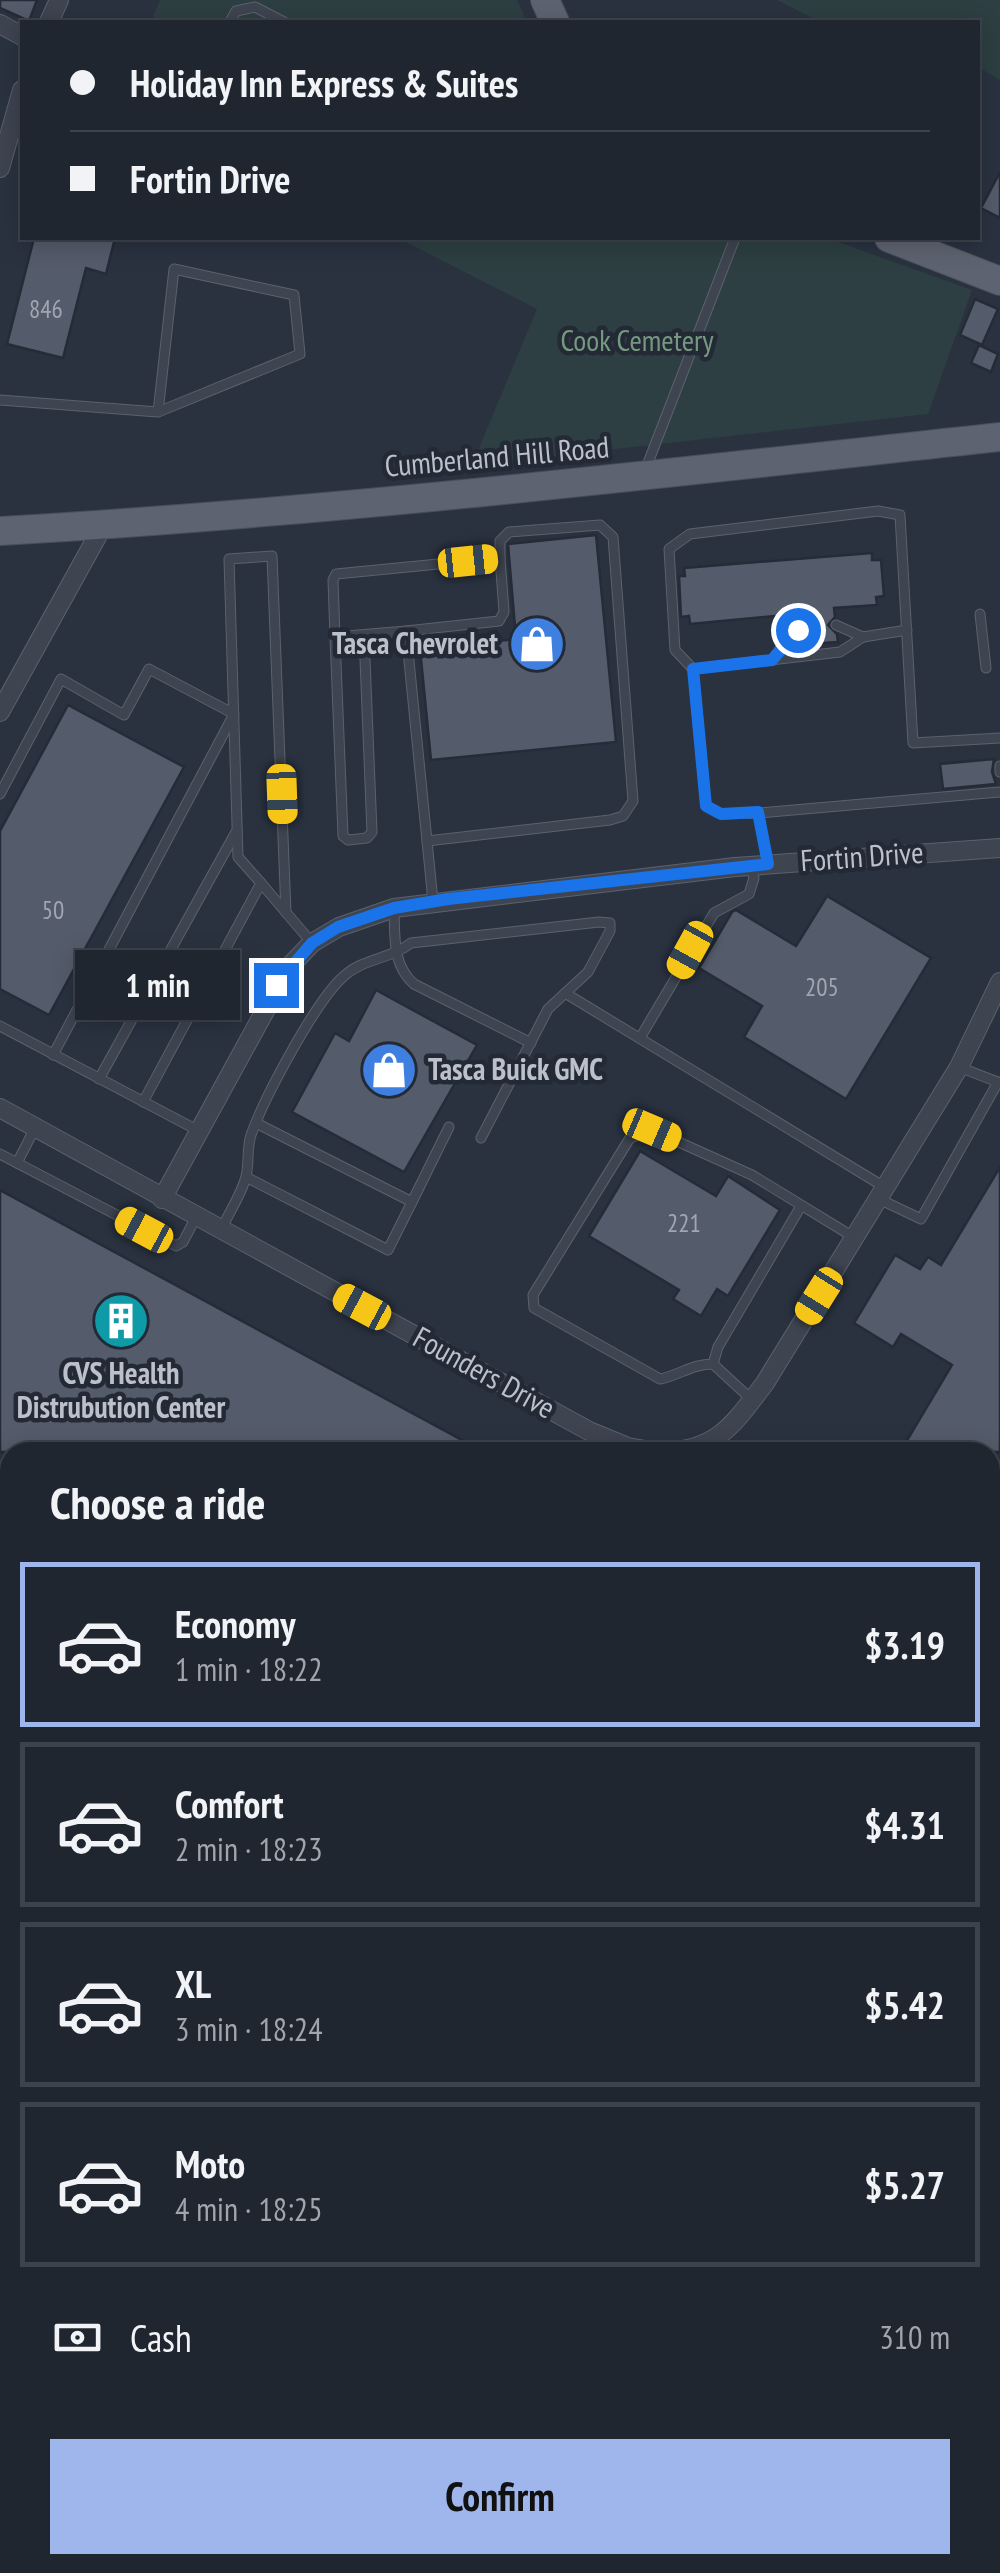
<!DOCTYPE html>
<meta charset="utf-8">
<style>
:root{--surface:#202630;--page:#2d323c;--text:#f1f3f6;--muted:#a2a5ab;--line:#3d434c;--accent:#9eb6ec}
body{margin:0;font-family:"PT Sans Narrow",sans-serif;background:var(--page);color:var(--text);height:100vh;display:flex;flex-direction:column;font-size:38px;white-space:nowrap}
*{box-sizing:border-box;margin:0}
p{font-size:32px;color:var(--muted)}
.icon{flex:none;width:55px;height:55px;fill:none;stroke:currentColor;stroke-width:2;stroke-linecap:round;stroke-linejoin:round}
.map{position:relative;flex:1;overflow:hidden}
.side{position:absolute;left:0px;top:1442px;width:1000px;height:1132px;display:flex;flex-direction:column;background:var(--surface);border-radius:30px 30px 0 0;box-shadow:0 5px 25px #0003,0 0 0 2px var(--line)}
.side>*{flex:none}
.banner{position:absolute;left:20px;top:20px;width:960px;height:220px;border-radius:0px;box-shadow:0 5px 25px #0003,0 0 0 2px var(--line);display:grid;align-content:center;height:220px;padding:0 50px;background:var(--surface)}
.end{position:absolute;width:45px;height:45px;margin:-22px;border:12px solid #1a73e8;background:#fff;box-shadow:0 0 0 5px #fff}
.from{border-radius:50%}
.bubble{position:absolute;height:70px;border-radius:0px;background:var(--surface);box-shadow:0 5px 25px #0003,0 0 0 2px var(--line);font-size:32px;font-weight:700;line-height:70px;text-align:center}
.car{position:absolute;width:30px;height:60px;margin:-30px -15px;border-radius:12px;box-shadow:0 0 8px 2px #0007;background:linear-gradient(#f5c518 24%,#345 0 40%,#f5c518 0 76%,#345 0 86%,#f5c518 0)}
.banner b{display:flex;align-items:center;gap:35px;height:95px;font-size:38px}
.banner b+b{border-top:2px solid var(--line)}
.banner i{width:25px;height:25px;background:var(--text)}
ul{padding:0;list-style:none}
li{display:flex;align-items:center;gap:30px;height:165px;margin:0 20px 15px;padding:0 30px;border:5px solid var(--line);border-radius:0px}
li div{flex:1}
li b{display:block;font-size:38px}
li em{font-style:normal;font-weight:700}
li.active{border-color:var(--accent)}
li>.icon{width:90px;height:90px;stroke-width:1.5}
h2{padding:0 50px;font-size:45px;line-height:120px}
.pay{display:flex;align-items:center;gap:25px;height:110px;padding:0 50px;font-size:38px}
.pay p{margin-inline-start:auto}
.button{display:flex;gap:20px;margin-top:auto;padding:20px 50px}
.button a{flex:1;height:115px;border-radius:0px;background:var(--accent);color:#111;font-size:40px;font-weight:700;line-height:115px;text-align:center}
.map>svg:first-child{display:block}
</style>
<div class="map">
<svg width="1000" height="2573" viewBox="0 0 1000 2573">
<rect width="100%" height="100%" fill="#2a3240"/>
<g fill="#2d3f42">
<path d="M160,0H517L527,22H151Z"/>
<path d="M777,0H1000V80L978,67V22H887L877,18L873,22H820Z"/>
<path d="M398,238H827L972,290L928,414L472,465L537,309Z"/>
<path d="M0,1590L10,1597V2048L0,2041Z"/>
<path d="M1000,1712V1900L990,1920V1728Z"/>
<path d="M990,1959L1000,1961V2419L990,2415Z"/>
<path d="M0,2200L10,2207V2565H496L507,2573H0Z"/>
<path d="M990,2510L1000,2516V2573H751L742,2565H990Z"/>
</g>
<g fill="#445068">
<path d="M0,2041L10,2048V2207L0,2200Z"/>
<path d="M990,2415L1000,2419V2516L990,2510Z"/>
<path d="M227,2565H417L423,2573H224Z"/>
<path d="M496,2565H742L751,2573H507Z"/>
</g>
<g fill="#545b6a" stroke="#252b37" stroke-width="2.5">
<path d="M0,0H37L29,21L0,8Z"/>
<path d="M1000,172V218L981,208Z"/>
<path d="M34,238H115L106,274L86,268L63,358L7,344Z"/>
<path d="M975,299L998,309L982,345L960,335Z"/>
<path d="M979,345L998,354L991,372L971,363Z"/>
<path d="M596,535L616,742L431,760L420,649L516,639L508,544Z"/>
<path d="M872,553V560H881L884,596L876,597L877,605L834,608L835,617L828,625L837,634L838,642L809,644L808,635L816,625L807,618L806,613L690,624L689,616L681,617L679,576H685L684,568Z"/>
<path d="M68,705L184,767L49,1015L0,989V831Z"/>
<path d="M994,759L992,772L996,784L943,789L940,764Z"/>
<path d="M827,896L931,958L846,1099L744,1037L762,1006L699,968L732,912L736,910L796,946Z"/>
<path d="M376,990L477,1045L404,1172L292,1112L335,1033L349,1041Z"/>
<path d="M640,1151L716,1196L728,1176L780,1210L728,1296L717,1289L701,1316L673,1299L679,1290L589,1236Z"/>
<path d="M1000,1167V1452H900L952,1365L901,1334L893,1347L854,1323L895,1255L920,1269L928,1257L941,1265Z"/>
<path d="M0,1190L484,1452H0Z"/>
</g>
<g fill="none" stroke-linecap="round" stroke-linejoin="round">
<g stroke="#5c626d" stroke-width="11">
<g id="lane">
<path d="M230,22L236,11L255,7L284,22"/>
<path d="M0,400L158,412L300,354L294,295L174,269L158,412"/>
<path d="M646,468L735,238"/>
<path d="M980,614L986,668"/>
<path d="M836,625L863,637"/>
<path d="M364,635L372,832L367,838L348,840L343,836L335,637L406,631L433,901"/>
<path d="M335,637L333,580L336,574L500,558L504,612L499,621L406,631"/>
<path d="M772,660L790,636L808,626"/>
<path d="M693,669L840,652L863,637L907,630"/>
<path d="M1000,766V772"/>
<path d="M0,794L61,679L124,715L149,669L234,714L53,1055"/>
<path d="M758,813L1000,792"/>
<path d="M427,841L610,820L623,816L633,801L613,537L600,525L509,532L500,541V558"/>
<path d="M768,864L758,813L721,814L706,806L693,669L675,650L669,549L690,534L878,511L900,515L913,743L1000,738"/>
<path d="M261,883L238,857L229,559L272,556L286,913"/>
<path d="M394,908C395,936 392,965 414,984L531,1043"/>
<path d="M565,993L886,1188"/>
<path d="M0,1026L199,1131"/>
<path d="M640,1038L714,913L749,894L754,878L750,865"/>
<path d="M959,1067L1000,1083"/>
<path d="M99,1079L236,832"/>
<path d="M143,1102L261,883L312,943"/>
<path d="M0,1154L176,1246L183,1242L196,1217"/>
<path d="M17,1163L35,1128"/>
<path d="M246,1177L388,1250L412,1202L256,1123"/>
<path d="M879,1199L921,1219L998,1082"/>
<path d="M412,1202L449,1127"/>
<path d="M222,1228C229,1213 240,1196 245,1180C250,1166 246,1150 251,1135C264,1098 316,1000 344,976C364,958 391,959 411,943L599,922L610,923V931L588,972L548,1009L481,1138"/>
<path d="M713,1364L718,1347L801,1206"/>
<path d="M752,1400L713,1364C692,1364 680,1375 660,1379L534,1308L533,1295L630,1138L652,1130L752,1175L855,1238"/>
<path d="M714,1440L736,1452"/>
<path d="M0,1547L10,1553"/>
</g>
</g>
<g stroke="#5c626d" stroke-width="20">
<g id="street">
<path d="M49,22L59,0"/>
<path d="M0,24L22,36"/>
<path d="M0,168L22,90"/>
<path d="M0,712L103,526"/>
<path d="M0,1108L589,1431L628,1447L657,1452"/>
<path d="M162,1199L289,967L312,943L339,927L394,908L735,867L1000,848"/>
<path d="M665,1452C719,1450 735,1422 765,1383L959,1067L1000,982"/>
</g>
</g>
<g stroke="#484d59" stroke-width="30">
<g id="primary">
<path d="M545,0L555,22"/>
<path d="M889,238L1000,281"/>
<path d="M0,531C334,512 667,473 1000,437"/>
</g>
</g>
<use href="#lane" stroke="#3e4450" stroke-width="9"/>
<use href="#street" stroke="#3e4450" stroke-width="18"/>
<use href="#primary" stroke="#5d6370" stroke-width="28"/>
</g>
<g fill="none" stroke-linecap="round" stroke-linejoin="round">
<path stroke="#1a73e8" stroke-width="12" d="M276,985L312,943L338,927L394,908L448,899L768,864L758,812L721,814L706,806L693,669L772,660L798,630"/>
</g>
<defs>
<g id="shop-disc" transform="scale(2.875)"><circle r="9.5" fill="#3f7fe0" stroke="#232935"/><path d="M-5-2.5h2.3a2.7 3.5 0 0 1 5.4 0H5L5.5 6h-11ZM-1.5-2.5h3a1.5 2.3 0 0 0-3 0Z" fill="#fff"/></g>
<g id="building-disc" transform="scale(2.875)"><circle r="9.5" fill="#0f9aa8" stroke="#232935"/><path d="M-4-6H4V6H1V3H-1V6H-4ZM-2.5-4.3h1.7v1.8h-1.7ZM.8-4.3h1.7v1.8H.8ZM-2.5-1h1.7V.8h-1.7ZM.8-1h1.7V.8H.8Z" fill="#fff"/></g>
</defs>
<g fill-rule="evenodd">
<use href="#shop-disc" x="537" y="644"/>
<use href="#shop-disc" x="389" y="1070"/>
<use href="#building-disc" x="121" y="1321"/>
</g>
<g text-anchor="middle" stroke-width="9" stroke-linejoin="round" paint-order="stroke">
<g font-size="25" fill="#a1a7b2">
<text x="46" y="318">846</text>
<text x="53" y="919">50</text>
<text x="822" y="996">205</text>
<text x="684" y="1232">221</text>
</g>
<g font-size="30" fill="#759880" stroke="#232935">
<text x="637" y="351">Cook Cemetery</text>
</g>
<g font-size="30" fill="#bbc0ca" stroke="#232935">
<text transform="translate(497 457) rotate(-5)" y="10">Cumberland Hill Road</text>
<text transform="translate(862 857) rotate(-4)" y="10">Fortin Drive</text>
<text transform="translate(484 1373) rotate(29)" y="10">Founders Drive</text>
</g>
<g font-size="30" font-weight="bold" fill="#bbc0ca" stroke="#232935" text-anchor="end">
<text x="498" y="654">Tasca Chevrolet</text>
<text x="428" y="1080" text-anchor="start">Tasca Buick GMC</text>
<text x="121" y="1384" text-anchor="middle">CVS Health<tspan x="121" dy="34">Distrubution Center</tspan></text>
</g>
</g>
</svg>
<i class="end from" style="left:798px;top:630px"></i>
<i class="end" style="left:276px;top:985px"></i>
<div class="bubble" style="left:75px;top:950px;width:165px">1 min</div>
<i class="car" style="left:468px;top:561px;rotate:84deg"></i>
<i class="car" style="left:282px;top:794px;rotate:178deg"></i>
<i class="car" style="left:690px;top:950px;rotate:209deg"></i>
<i class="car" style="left:652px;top:1130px;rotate:113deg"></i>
<i class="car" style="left:144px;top:1230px;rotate:298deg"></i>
<i class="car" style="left:819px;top:1296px;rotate:212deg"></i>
<i class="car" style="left:362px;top:1307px;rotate:298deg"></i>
<div class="banner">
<b><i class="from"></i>Holiday Inn Express &amp; Suites</b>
<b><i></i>Fortin Drive</b>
</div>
<section class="side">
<h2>Choose a ride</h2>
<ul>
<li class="active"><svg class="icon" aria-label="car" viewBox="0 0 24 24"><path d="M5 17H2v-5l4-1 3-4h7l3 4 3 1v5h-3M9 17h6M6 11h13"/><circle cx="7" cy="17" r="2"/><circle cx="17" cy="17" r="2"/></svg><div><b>Economy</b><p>1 min · 18:22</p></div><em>$3.19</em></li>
<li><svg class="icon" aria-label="car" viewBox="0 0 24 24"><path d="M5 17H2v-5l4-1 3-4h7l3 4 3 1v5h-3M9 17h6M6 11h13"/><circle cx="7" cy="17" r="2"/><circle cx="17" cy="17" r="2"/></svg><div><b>Comfort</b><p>2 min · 18:23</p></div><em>$4.31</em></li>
<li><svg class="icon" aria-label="car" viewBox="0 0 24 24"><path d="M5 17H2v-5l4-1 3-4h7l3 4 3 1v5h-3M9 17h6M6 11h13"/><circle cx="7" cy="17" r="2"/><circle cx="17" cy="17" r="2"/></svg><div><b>XL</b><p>3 min · 18:24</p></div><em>$5.42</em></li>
<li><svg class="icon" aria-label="car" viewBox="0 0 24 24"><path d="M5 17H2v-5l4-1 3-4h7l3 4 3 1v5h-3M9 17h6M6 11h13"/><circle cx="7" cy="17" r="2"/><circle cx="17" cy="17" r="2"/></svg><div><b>Moto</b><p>4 min · 18:25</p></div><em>$5.27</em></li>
</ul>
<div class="pay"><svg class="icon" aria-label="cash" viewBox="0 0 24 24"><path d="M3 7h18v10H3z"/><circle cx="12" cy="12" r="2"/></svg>Cash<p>310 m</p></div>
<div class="button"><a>Confirm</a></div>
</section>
</div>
